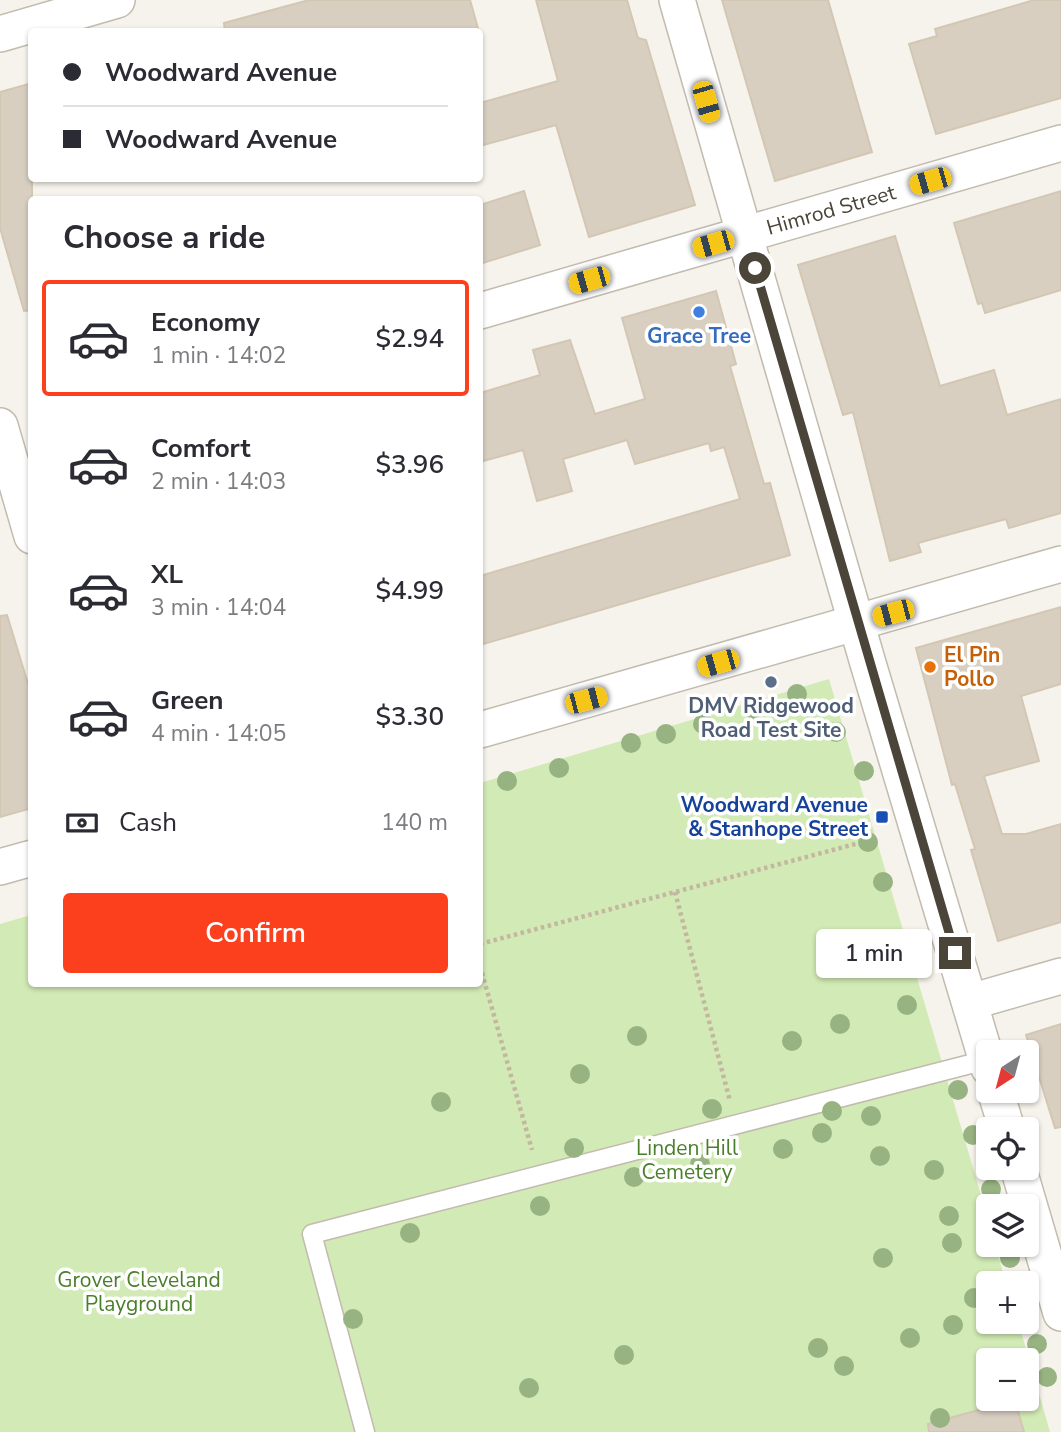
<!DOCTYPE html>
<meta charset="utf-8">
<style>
:root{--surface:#fff;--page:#f7f7f7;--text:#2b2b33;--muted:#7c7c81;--line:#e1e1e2;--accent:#fc3f1d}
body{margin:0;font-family:"Nunito Sans",sans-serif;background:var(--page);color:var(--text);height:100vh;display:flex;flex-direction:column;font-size:26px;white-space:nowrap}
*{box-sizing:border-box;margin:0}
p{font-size:23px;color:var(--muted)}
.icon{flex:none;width:38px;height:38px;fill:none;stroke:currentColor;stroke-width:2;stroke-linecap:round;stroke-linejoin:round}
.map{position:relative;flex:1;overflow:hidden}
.side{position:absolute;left:28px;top:196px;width:455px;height:791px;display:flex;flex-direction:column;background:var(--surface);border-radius:7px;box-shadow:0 2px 5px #0004}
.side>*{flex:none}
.guide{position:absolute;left:28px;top:28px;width:455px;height:154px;border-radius:7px;box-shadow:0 2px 5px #0004;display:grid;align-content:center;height:154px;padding:0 35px;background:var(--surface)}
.needle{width:46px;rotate:216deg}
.fabs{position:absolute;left:976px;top:1040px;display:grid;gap:14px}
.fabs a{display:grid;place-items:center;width:63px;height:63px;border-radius:7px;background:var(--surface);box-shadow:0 2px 5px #0004;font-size:35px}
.end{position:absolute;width:32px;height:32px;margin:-16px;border:9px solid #4b4439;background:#fff;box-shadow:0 0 0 4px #fff}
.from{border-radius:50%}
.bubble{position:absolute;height:49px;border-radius:7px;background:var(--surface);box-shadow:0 2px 5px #0004;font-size:23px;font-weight:600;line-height:49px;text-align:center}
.car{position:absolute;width:21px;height:42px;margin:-21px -10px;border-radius:9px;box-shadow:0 0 5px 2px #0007;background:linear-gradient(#f5c518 24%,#345 0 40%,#f5c518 0 76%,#345 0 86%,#f5c518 0)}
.guide b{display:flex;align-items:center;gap:24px;height:66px;font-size:26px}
.guide b+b{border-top:2px solid var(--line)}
.guide i{width:18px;height:18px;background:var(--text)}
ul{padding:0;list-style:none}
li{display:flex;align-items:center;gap:21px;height:116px;margin:0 14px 10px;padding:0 21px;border:4px solid transparent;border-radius:7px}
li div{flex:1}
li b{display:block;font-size:26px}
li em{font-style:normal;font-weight:600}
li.on{border-color:var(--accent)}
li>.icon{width:63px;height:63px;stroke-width:1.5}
h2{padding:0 35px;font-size:32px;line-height:84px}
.pay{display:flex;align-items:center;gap:18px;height:77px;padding:0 35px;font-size:26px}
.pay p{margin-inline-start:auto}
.action{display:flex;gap:14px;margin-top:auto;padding:14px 35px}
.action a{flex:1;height:80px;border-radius:7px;background:var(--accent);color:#fff;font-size:28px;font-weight:600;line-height:80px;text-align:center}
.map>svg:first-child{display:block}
</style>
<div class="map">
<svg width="1061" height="1432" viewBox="0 0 1061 1432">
<rect width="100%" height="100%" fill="#f6f3ec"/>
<path fill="#d2eab5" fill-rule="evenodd" d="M829,679L989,1222V1244H995L1006,1283H989V1321H1018L1050,1432H0V924L31,915L32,984H480V783ZM989,1360H1027V1398H989Z"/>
<g fill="#d8cfc1" stroke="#d3c7b4" stroke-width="2">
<path d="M309,0H470L479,32H225L224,23Z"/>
<path d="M536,0H627L638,38L646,40L695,205L589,237L556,125L480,146V103L558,81Z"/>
<path d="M722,0H828L872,152L775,181Z"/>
<path d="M1034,0H1061V98L936,134L909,44L937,36L935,29Z"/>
<path d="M32,83V310L24,311L0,228V92Z"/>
<path d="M524,191L540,245L480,264V205Z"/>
<path d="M1061,191V290L985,313L982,303L978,304L954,223Z"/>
<path d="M895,236L940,386L994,370L1007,415L1061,399V513L1009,528L1006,519L918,543L921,552L890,561L853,412L843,415L798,265Z"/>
<path d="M716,291L736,364L730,366L764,484L770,483L790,555L480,645V576L740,499L724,447L711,451L709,443L635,464L627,440L563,459L572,491L537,501L523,450L480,462V393L540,375L533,350L570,340L595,414L645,399L622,318Z"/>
<path d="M1061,607V684L1021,696L1039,761L984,776L1002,834H1026L1061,824V922L998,941L971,850L975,849L955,784L952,785L916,648Z"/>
<path d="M7,615L32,697V808L0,817V616Z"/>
<path d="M1061,1024V1127L1055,1128L1026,1035Z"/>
<path d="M1015,1400L1024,1432H929L928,1424Z"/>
</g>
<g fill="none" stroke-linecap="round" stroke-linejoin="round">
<g stroke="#c2bbae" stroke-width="21">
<path id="service" d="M365,1432L312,1234L986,1060"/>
</g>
<g stroke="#c2bbae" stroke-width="38">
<g id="minor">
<path d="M677,0L867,660L989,1068"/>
<path d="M0,34L117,0"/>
<path d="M480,311L1061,143"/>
<path d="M0,426L32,536"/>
<path d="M480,730L1061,564"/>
<path d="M0,867L32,858"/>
<path d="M970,1002L1061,976"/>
<path d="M995,1090L1007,1129"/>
<path d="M1018,1167L1061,1313"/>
</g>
</g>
<g stroke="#c4b79f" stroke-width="4.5" stroke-dasharray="3.5 3.5" stroke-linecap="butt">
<path d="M675,892L730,1101"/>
<path d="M480,944L859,843"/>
<path d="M480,966L532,1150"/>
</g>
<use href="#service" stroke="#fff" stroke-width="18"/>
<use href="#minor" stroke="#fff" stroke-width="35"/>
</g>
<g fill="#97b381">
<circle cx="797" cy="694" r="10"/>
<circle cx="753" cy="709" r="10"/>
<circle cx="703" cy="724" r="10"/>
<circle cx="836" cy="732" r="10"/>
<circle cx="666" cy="734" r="10"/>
<circle cx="631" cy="743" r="10"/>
<circle cx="559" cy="768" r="10"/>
<circle cx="864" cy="771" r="10"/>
<circle cx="507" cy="781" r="10"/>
<circle cx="868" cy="842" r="10"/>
<circle cx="883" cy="882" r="10"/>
<circle cx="907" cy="1005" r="10"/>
<circle cx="840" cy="1024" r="10"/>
<circle cx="637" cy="1036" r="10"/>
<circle cx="792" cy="1041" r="10"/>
<circle cx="580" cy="1074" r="10"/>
<circle cx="958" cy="1090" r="10"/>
<circle cx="441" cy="1102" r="10"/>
<circle cx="712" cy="1109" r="10"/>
<circle cx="832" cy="1111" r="10"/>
<circle cx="871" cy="1116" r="10"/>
<circle cx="822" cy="1133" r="10"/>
<circle cx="973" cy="1135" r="10"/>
<circle cx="574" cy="1148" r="10"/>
<circle cx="783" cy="1149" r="10"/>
<circle cx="880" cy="1156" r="10"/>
<circle cx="700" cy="1164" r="10"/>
<circle cx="934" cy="1170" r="10"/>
<circle cx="634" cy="1177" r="10"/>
<circle cx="991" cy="1189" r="10"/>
<circle cx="540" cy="1206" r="10"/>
<circle cx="949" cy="1216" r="10"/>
<circle cx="410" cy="1233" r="10"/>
<circle cx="952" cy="1243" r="10"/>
<circle cx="883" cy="1258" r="10"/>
<circle cx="1010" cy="1258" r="10"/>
<circle cx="974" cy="1298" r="10"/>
<circle cx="353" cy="1319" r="10"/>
<circle cx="953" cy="1325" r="10"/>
<circle cx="910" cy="1338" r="10"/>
<circle cx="1037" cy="1344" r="10"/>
<circle cx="818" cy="1348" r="10"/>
<circle cx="624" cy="1355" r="10"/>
<circle cx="844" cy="1366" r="10"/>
<circle cx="1047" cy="1377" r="10"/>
<circle cx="529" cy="1388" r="10"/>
<circle cx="940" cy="1418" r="10"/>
</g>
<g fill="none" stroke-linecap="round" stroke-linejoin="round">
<path stroke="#4b4439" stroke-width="9" d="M755,268L955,953"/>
</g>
<circle fill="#3f7fe0" stroke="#fff" stroke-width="2.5" cx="699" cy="312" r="7"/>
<circle fill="#e8710a" stroke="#fff" stroke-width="2.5" cx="930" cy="667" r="7"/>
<circle fill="#5c6f8a" stroke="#fff" stroke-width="2.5" cx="771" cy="682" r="7"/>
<rect fill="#1a4fb4" stroke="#fff" stroke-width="2.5" x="875" y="810" width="14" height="14" rx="3.5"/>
<g text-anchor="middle" stroke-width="7" stroke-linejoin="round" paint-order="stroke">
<g font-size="21" fill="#4b4439" stroke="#fff">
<text transform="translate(831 210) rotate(-16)" y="7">Himrod Street</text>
</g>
<g font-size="21" font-weight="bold" fill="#366cbe" stroke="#fff">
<text x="699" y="343">Grace Tree</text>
</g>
<g font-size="21" font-weight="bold" fill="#c56008" stroke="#fff" text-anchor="start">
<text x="944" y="662">El Pin<tspan x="944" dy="24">Pollo</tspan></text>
</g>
<g font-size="21" font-weight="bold" fill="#4e5e75" stroke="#fff">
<text x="771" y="713">DMV Ridgewood<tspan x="771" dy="24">Road Test Site</tspan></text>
</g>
<g font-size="21" font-weight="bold" fill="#164399" stroke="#fff" text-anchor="end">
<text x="868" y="812">Woodward Avenue<tspan x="868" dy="24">&amp; Stanhope Street</tspan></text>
</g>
<g font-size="21" fill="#4a7f2a" stroke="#fff">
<text x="687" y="1155">Linden Hill<tspan x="687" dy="24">Cemetery</tspan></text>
<text x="139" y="1287">Grover Cleveland<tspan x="139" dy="24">Playground</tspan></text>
</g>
</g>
</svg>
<div class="fabs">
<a><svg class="needle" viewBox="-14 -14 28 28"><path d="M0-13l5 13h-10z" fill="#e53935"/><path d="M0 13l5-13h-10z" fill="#7c7c81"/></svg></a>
<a><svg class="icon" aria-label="locate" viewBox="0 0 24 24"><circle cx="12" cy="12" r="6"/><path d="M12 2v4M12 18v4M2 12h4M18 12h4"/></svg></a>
<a><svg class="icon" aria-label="layers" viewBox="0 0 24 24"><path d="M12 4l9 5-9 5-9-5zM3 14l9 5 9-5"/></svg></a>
<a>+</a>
<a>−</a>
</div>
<i class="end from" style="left:755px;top:268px"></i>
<i class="end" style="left:955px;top:953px"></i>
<div class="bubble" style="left:816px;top:929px;width:116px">1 min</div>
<i class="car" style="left:706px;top:102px;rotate:164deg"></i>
<i class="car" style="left:930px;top:181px;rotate:254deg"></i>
<i class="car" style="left:713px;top:244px;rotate:254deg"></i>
<i class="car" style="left:589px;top:280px;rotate:254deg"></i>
<i class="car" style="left:893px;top:613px;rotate:255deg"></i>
<i class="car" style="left:718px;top:663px;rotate:254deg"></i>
<i class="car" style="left:586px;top:700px;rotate:75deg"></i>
<div class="guide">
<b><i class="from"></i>Woodward Avenue</b>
<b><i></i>Woodward Avenue</b>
</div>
<section class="side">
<h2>Choose a ride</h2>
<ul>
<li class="on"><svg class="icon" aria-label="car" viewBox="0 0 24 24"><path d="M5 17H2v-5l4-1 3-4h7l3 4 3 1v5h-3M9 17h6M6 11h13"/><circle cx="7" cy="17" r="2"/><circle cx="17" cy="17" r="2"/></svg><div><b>Economy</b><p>1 min · 14:02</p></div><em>$2.94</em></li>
<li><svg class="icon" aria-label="car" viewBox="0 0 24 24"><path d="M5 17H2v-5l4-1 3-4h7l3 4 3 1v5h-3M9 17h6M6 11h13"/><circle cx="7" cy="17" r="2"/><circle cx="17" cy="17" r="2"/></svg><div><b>Comfort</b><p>2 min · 14:03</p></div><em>$3.96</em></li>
<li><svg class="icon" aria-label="car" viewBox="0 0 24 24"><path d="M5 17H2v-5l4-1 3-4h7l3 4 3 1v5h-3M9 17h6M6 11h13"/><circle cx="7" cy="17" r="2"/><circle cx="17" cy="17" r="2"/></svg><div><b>XL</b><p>3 min · 14:04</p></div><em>$4.99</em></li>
<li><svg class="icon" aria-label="car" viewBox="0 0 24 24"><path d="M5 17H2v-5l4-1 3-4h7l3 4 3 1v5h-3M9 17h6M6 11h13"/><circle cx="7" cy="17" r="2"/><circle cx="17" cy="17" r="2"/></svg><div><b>Green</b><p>4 min · 14:05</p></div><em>$3.30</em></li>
</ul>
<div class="pay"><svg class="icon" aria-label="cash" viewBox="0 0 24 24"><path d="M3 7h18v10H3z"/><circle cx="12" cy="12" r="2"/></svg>Cash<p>140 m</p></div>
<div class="action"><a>Confirm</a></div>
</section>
</div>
